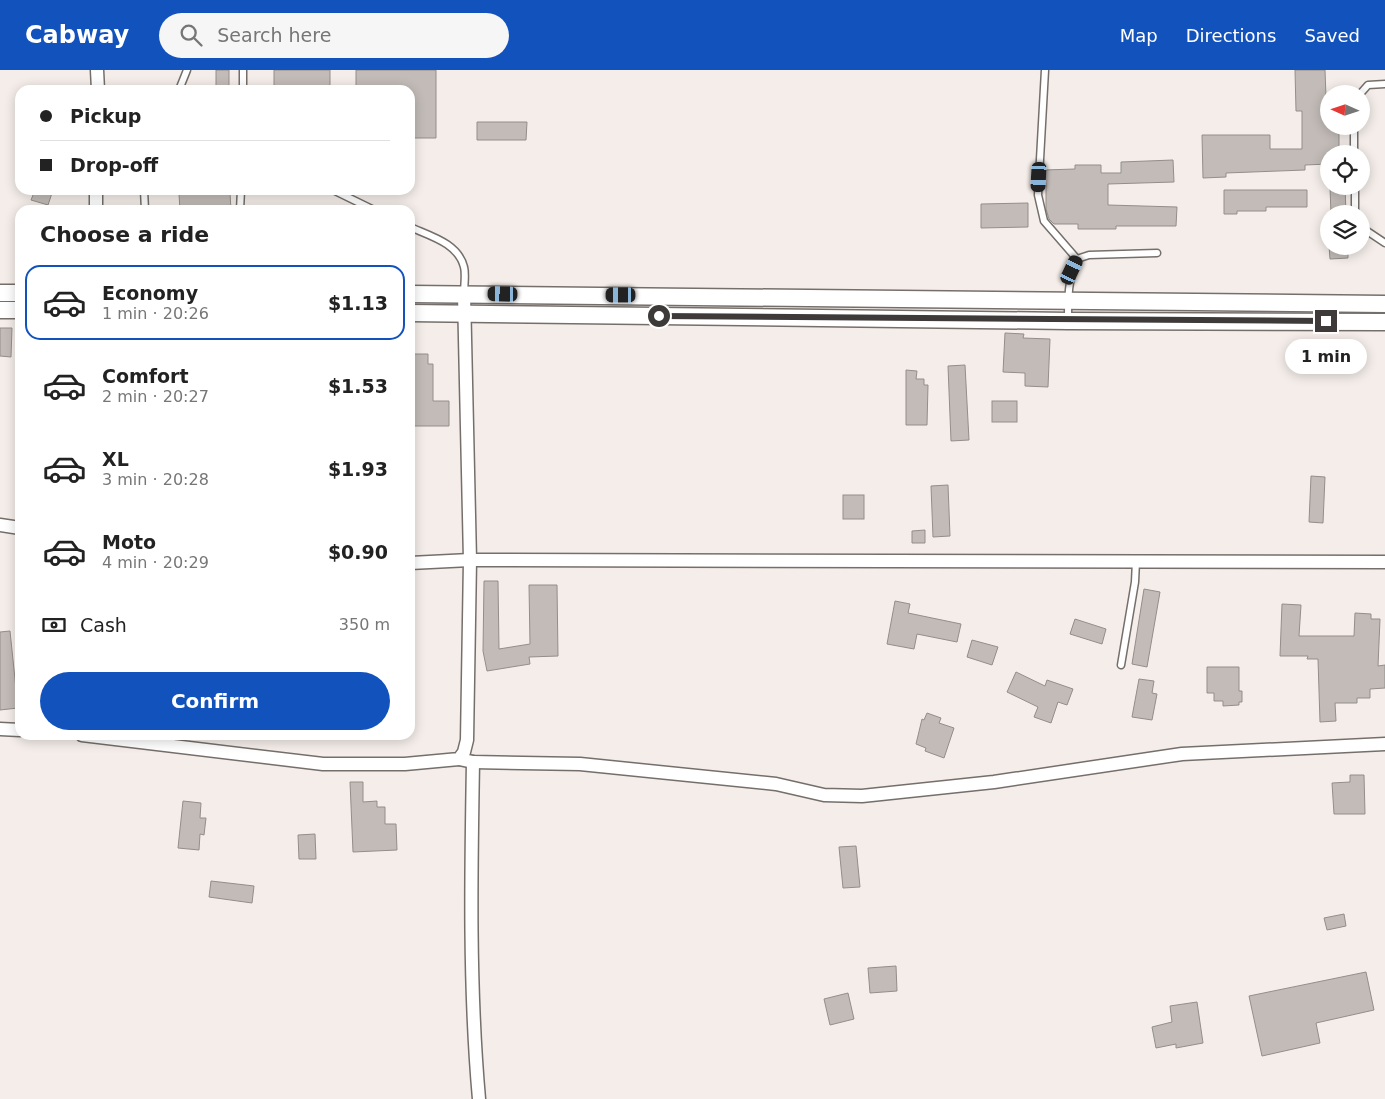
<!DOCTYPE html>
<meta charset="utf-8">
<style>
:root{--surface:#fff;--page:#f6f6f6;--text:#222;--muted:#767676;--line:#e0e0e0;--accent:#1252bd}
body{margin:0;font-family:"DejaVu Sans",sans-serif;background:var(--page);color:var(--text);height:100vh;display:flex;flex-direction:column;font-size:19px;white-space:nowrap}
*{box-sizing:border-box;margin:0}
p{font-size:16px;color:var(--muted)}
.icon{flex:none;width:28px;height:28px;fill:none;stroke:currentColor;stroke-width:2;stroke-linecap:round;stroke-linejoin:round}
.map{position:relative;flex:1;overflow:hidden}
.details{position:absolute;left:15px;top:135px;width:400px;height:535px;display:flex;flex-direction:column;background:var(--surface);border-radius:15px;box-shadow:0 2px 12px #0003}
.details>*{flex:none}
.hud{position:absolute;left:15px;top:15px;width:400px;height:110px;border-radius:15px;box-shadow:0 2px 12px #0003;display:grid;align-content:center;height:110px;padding:0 25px;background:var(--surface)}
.needle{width:32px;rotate:273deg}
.fabs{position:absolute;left:1320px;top:15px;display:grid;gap:10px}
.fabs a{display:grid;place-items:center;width:50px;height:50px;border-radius:50%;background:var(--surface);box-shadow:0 2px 12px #0003;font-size:25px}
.end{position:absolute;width:22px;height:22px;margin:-11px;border:6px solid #3d3a39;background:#fff;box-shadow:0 0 0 2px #fff}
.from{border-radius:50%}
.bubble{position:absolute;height:35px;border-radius:18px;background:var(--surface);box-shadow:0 2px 12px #0003;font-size:16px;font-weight:700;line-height:35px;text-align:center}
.car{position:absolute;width:15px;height:30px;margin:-15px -8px;border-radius:6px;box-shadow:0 0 4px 1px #0007;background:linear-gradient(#222 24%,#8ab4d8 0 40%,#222 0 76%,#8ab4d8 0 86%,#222 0)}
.hud b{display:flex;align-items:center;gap:18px;height:48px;font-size:19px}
.hud b+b{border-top:1px solid var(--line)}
.hud i{width:12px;height:12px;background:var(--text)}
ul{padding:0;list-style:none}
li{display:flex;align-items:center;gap:15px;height:75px;margin:0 10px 8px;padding:0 15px;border:2px solid transparent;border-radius:15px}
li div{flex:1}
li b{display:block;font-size:19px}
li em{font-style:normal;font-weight:700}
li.selected{border-color:var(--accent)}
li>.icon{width:45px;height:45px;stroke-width:1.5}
h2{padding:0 25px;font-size:22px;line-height:60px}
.pay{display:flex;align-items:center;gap:12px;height:55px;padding:0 25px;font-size:19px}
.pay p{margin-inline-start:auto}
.primary-button{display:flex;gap:10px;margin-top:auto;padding:10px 25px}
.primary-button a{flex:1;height:58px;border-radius:30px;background:var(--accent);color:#fff;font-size:20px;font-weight:700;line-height:58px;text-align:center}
header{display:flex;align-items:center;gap:30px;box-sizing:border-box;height:70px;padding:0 25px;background:var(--accent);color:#fff}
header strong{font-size:24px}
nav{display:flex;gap:28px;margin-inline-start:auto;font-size:18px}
.search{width:350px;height:45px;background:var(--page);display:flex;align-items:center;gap:12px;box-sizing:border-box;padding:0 18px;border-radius:28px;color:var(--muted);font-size:19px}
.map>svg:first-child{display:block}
</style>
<header>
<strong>Cabway</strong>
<div class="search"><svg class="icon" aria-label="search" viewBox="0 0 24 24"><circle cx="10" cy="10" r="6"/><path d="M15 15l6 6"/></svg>Search here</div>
<nav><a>Map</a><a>Directions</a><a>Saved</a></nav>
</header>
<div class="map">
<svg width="1385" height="1029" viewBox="0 0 1385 1029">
<rect width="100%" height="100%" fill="#f4ede9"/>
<g fill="#c2bbb7" stroke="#948e8a">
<rect x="216" y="0" width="13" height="20"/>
<rect x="274" y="0" width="56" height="20"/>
<path d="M356,0H436V68H410V20H356Z"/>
<path d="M1295,0H1325L1327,54L1329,56H1339V84H1329V94L1305,95V100L1226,103V107L1203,108L1202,65H1270V79H1302V41H1296Z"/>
<path d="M477,52H527L526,70H477Z"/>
<path d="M1173,90L1174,112L1108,114V135L1177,137L1176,156H1116V159H1078V154H1054L1049,149L1046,139V113H1044V100L1075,99V95H1101V103H1121V92Z"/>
<path d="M1345,116L1346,144H1331L1330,117Z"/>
<path d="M35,120H53L48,135L31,130Z"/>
<path d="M191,120H214V124L230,123L231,140H180L179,124L191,123Z"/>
<path d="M1224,120H1307V137H1266V141H1237V144H1224Z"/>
<path d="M1028,133V157L981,158V134Z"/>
<path d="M1329,176H1348V188L1330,189Z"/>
<path d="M0,258H12L11,287L0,286Z"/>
<path d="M1005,263L1024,264L1023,268L1050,269L1048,317L1025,316V303L1003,302Z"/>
<path d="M410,284H428V294H433V331H449V356H410Z"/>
<path d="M965,295L969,370L951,371L948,296Z"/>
<path d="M906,300L917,301L916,309H924V315H928L927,355H906Z"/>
<rect x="992" y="331" width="25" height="21"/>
<path d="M1311,406L1325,407L1323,453L1309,452Z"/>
<path d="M948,415L950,466L933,467L931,416Z"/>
<rect x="843" y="425" width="21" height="24"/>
<path d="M925,460V473H912V461Z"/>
<path d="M484,511H498L499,579L530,574L529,515H557L558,586L529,587L530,594L487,601L483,581Z"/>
<path d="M1144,519L1160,522L1147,597L1132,594Z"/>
<path d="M895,531L910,534L908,543L961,554L957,572L917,564L914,579L887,574Z"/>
<path d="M1282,534L1301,535L1299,566H1354L1355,543L1371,544V549H1380L1378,596L1385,595V618L1370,619V628H1357V633H1335L1336,651L1320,652L1318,589H1307L1308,586H1280Z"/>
<path d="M1075,549L1106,559L1102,574L1070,564Z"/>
<path d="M10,561L18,638L0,640V562Z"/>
<path d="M972,570L998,577L992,595L967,587Z"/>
<path d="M1207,597H1239V621H1242V632H1239V635L1223,636V631H1214V623H1207Z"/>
<path d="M1016,602L1045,616L1047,610L1073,619L1067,635L1058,632L1051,653L1034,647L1038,637L1007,622Z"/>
<path d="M1139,609L1154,611L1152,623L1157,624L1152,650L1132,647Z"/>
<path d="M927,643L941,648L939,653L954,658L944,688L925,681L926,678L916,674L922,649L924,650Z"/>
<path d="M1350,705H1364L1365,744H1334L1332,713L1350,712Z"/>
<path d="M350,712H363V732L377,731V737H385V754H396L397,780L353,782Z"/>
<path d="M183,731L201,733L200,748H206L204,765L200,764L199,780L178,778Z"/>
<path d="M315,764L316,789H299L298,765Z"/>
<path d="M856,776L860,817L843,818L839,777Z"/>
<path d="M211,811L254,816L252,833L209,827Z"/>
<path d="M1344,844L1346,856L1327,860L1324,848Z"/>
<path d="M896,896L897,921L870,923L868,898Z"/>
<path d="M1366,902L1374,940L1316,953L1320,973L1262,986L1249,926Z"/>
<path d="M848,923L854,949L830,955L824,929Z"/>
<path d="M1197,932L1203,973L1176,978V974L1156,978L1152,957L1172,952L1170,936Z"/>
</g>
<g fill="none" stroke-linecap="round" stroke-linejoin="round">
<g stroke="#756f6b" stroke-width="9">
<g id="service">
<path d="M1045,0L1038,125L1044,151L1077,189"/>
<path d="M179,20L187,0"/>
<path d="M243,20V0"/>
<path d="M1360,24L1368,15L1385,14"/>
<path d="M1354,56V84"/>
<path d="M1355,116V144"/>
<path d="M144,120L145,140"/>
<path d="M333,120L374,140"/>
<path d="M240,140L241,120"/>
<path d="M410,157C430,166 458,173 464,197C466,204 464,215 464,224"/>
<path d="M1361,157L1385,173"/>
<path d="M1068,249C1068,229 1068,208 1077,189L1089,185L1157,183"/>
<path d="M1121,595L1135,512L1136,491"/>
</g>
</g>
<g stroke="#756f6b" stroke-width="15">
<g id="minor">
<path d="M97,0L98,20"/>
<path d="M96,140V120"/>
<path d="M0,455L20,458"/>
<path d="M410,493L470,490L1385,492"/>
<path d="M0,659L20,660"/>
<path d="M82,665L323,694H405L459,689L464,682L467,670L470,490L464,224"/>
<path d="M459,689L473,692L580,694L776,714L824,725L862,726L994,712L1182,684L1385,674"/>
<path d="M473,692C471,804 469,917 479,1029"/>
</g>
</g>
<g stroke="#756f6b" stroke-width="19">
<g id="tertiary">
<path d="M0,223H20"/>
<path d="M410,224L1385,234"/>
<path d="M0,240H20"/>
<path d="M410,243L1068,251L1385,252"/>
</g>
</g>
<use href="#service" stroke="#fff" stroke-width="6"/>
<use href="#minor" stroke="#fff" stroke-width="12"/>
<use href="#tertiary" stroke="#fff" stroke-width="16"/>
</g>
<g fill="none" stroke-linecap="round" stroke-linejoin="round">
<path stroke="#3d3a39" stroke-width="6" d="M659,246L1326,251"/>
</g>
</svg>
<div class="fabs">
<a><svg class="needle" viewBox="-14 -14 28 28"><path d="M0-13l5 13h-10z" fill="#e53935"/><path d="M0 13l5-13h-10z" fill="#767676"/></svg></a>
<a><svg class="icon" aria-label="locate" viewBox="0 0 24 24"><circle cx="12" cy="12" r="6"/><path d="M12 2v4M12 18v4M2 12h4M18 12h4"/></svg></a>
<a><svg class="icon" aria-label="layers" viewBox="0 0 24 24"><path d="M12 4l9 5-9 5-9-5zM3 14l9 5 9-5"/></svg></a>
</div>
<i class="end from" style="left:659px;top:246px"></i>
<i class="end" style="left:1326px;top:251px"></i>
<div class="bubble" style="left:1285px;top:269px;width:82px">1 min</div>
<i class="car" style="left:1039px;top:107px;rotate:183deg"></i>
<i class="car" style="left:1072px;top:200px;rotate:25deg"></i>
<i class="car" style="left:503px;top:224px;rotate:271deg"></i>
<i class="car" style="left:621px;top:225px;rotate:270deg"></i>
<div class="hud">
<b><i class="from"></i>Pickup</b>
<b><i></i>Drop-off</b>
</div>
<section class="details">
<h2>Choose a ride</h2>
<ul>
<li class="selected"><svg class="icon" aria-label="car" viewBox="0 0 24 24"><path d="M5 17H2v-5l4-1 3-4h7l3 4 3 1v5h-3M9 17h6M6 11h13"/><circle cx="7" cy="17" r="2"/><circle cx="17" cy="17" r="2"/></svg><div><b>Economy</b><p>1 min · 20:26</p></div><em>$1.13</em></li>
<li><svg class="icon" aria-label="car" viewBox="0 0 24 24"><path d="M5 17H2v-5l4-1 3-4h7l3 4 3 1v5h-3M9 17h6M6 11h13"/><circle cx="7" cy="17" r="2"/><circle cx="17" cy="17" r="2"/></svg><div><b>Comfort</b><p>2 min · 20:27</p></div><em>$1.53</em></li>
<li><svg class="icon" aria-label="car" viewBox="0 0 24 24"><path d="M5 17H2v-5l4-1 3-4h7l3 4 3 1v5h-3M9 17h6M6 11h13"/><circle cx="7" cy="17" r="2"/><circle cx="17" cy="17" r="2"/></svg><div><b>XL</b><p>3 min · 20:28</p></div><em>$1.93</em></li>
<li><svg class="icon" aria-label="car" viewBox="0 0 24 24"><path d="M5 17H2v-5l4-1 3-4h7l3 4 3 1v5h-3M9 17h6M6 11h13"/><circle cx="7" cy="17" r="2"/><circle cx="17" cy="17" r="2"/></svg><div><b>Moto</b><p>4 min · 20:29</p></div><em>$0.90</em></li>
</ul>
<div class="pay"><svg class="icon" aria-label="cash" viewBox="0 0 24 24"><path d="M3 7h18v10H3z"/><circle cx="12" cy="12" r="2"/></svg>Cash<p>350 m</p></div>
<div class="primary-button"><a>Confirm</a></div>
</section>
</div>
